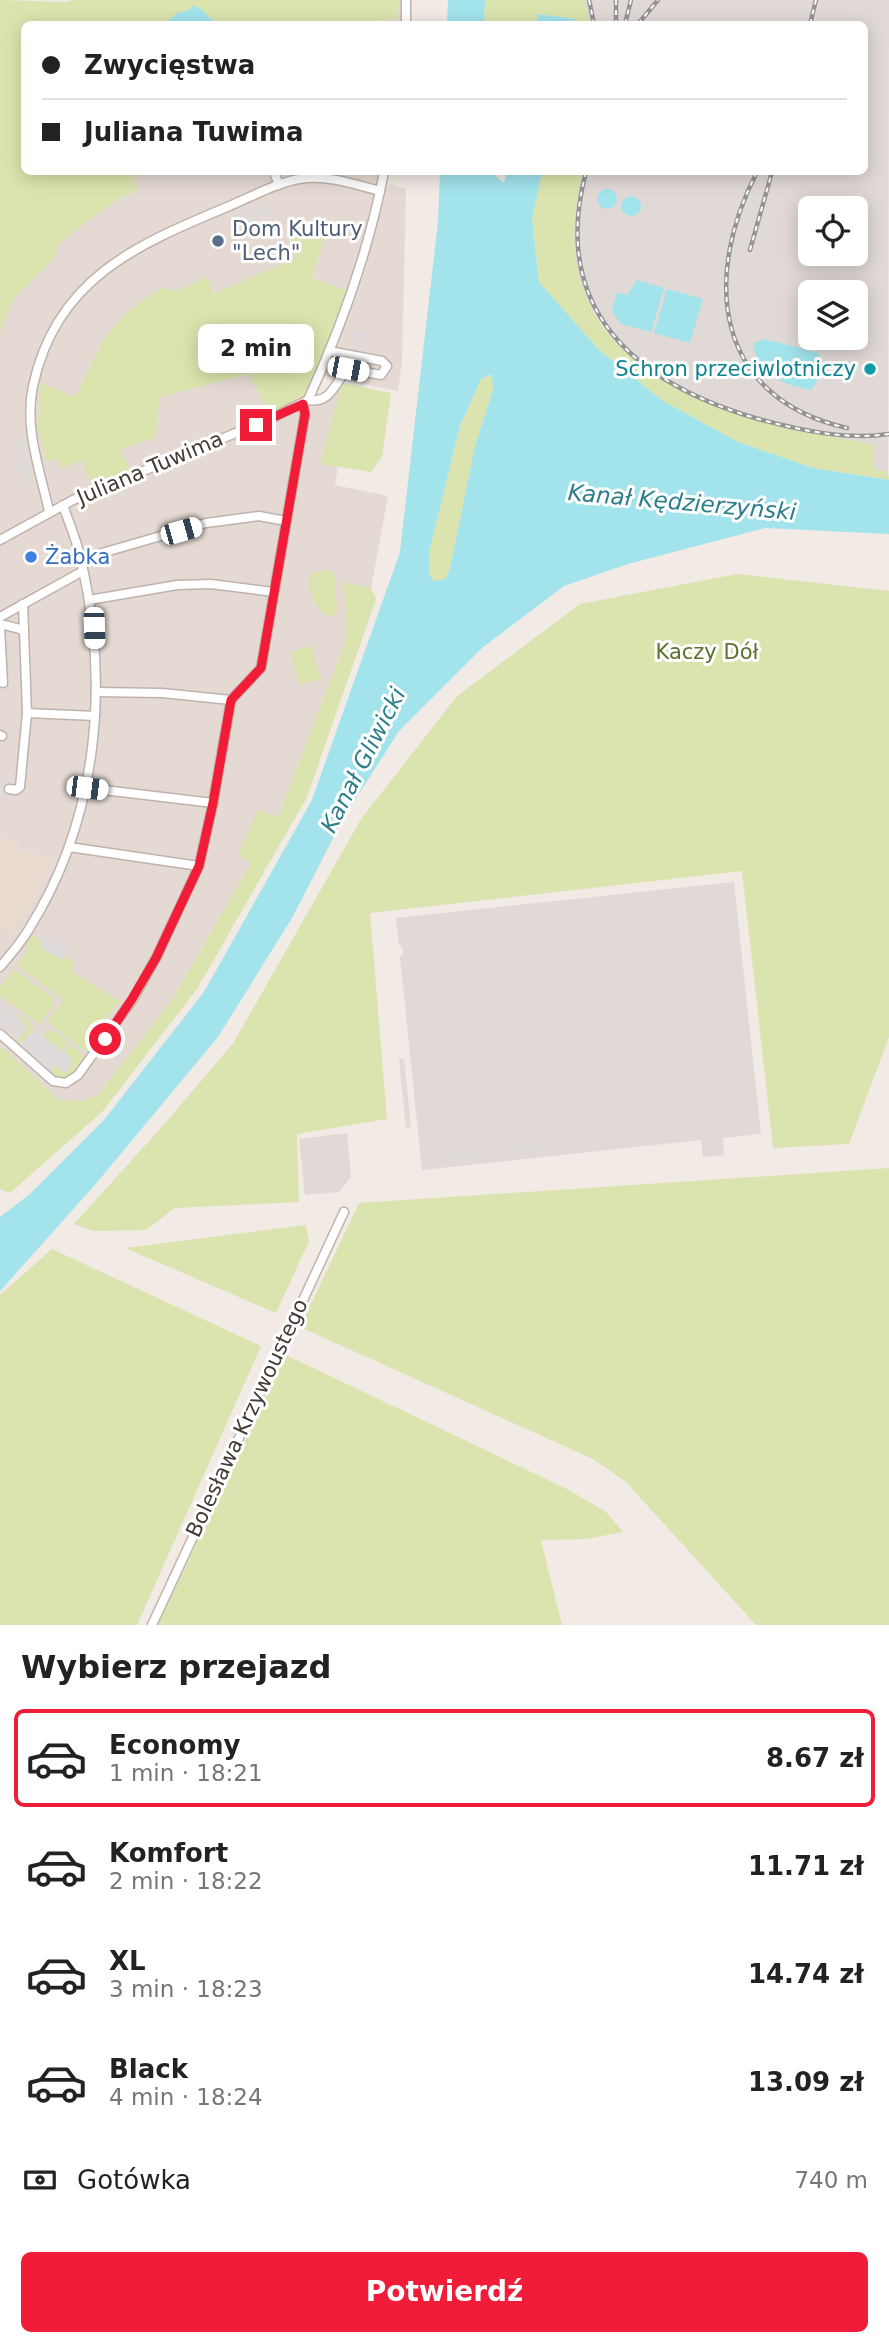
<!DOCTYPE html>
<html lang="pl">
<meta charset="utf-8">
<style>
:root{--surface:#fff;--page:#f6f6f6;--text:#222;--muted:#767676;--line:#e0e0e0;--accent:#f11c38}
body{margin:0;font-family:"DejaVu Sans",sans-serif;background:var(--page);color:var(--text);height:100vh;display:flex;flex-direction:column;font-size:26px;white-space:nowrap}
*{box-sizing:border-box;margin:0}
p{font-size:23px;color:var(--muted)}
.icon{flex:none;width:38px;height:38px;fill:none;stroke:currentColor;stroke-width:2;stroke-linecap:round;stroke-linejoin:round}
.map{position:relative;height:1625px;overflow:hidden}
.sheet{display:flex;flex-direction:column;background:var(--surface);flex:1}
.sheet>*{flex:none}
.top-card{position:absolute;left:21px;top:21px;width:847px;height:154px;border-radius:10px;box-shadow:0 4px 18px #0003;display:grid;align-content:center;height:154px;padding:0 21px;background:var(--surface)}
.fabs{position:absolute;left:798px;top:196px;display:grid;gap:14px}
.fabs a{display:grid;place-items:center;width:70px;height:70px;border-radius:10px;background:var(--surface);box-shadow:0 4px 18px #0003;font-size:35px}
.end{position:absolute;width:32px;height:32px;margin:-16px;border:9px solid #f11c38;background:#fff;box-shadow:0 0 0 4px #fff}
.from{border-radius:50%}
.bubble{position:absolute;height:49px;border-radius:10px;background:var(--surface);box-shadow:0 4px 18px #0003;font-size:23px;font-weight:700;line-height:49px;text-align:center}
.car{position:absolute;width:21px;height:42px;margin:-21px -10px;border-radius:9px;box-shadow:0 0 5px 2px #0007;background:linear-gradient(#fff 24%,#345 0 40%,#fff 0 76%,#345 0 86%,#fff 0)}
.top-card b{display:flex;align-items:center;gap:24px;height:66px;font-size:26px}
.top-card b+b{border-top:2px solid var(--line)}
.top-card i{width:18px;height:18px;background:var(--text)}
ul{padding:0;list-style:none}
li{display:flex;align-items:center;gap:21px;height:98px;margin:0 14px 10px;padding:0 7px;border:4px solid transparent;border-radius:10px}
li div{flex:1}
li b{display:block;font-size:26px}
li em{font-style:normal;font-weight:700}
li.on{border-color:var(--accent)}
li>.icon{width:63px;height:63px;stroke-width:1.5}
h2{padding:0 21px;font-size:32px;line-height:84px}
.pay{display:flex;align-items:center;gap:18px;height:77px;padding:0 21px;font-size:26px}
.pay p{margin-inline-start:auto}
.cta{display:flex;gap:14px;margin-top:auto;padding:14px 21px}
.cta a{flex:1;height:80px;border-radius:10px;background:var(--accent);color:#fff;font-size:28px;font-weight:700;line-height:80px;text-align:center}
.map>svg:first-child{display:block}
</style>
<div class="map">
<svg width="889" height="1625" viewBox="0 0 889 1625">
<rect width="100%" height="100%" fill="#f1eae5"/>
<g fill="#e5dad3">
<path d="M399,0H409L408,24H363V22L397,19Z"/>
<path d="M131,172H384L381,190L391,184L406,189L402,361L398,391L320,375L349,292L312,278L329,225L288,232L298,258L213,294L206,278L179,291L161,288L128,311L103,340L75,398L40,384L47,462L57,458L81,460L155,438L160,397L250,374L303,404L313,407L342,386L320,464L338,467L335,485L388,496L371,588L344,582L346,640L278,817L258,811L252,862L172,1000L97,1096L82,1101L60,1100L0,1046V332L14,298L58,254L54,249L83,223L117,200L138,189Z"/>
</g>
<g fill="#e0d9d6" fill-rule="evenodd">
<path d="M582,0H889L888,473L871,471L799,433L713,407L646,373L621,352L587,302L565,248L575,172H864V24H585ZM810,208H856V254H810ZM810,292H856V338H810Z"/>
<path d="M734,882L761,1134L723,1138L724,1155L703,1157L701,1140L422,1170L400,957L403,954L402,947L399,945L396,918Z"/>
<path d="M347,1133L351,1177L339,1192L305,1195L299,1139Z"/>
</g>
<path fill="#eadbcf" d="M0,836L18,845L17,851L51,857L42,881L12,933L0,926Z"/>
<g fill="#dbe4ae">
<path d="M0,0L67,2L73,0H399L397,19L363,22V24H24V172H131L138,189C107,205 80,225 54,249L58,254L14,298L0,332Z"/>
<path d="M485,0H584L590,24H573L574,19L538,14L536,24H484Z"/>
<path d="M542,172H583C531,370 723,420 874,444L873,469L888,472L889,480L813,468L738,442L663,401L599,350L539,282L532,219Z"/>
<path d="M317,221L329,224L312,278L350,292L308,400L272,418L249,374L160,397L155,438L120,449L130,469L93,487L81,460L62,469L57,458L46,462L38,429L40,383L75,397L103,340L128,311L161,288L179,291L207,277L213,294L297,258L287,231Z"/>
<path d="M493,374V390L475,446L451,564L446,579L433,581L429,574V552L460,426L481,379Z"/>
<path d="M342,383L391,393L382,456L371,472L320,464Z"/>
<path d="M326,570L331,571L335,578L337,612L332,617C317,613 303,587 312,573Z"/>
<path d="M737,574L889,591V1037L849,1144L773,1148L742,871L370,913L387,1119L297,1134L299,1202L175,1208L146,1230L94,1231L74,1224L168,1120L234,1042L361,819L457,696L580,604Z"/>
<path d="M344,582L371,588L376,599L307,797L197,989L103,1111L10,1193L0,1189V1046L60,1100L82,1101L97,1096L172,1000L251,863L238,855L258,810L278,817L346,640Z"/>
<path d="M311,646L321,679L300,685L290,652Z"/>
<path d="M33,936L43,943L40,947L61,959L63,955L74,962L70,971L125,1004L123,1006L118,1002L101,1025L104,1028L86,1052L47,1022L63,1000L17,965L29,949L22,943L27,937Z"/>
<path d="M14,969L53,998V1006L39,1024L0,996V987Z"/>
<path d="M19,1014L35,1027L21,1044L17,1043V1040L28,1027L17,1016Z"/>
<path d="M47,1031H54L68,1042L62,1051L43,1036Z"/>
<path d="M71,1044L86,1058L67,1077L58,1078L50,1073L53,1066L72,1065V1059L64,1052Z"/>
<path d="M889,1168V1625H756L625,1481L593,1459L300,1327L359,1203Z"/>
<path d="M306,1225L309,1241L276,1313L125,1248Z"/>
<path d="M52,1249L261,1346L137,1625H0V1295Z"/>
<path d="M286,1355L569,1490L606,1512L623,1532L586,1539L541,1540L562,1625H158Z"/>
</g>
<g fill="#dfdbda">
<path d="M241,204L245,212L248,213L268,205L272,214L244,225L237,206Z"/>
<path d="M354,331L364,333L361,353L351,352Z"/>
<path d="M26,443L28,464L36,463L37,468L30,469V483L24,484L22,472H18L16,444Z"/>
<path d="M0,773L14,782L1,802L0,801Z"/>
<path d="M48,933L69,946L61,960L40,947Z"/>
<path d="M0,1001L28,1027L18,1038L0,1023Z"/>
<path d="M32,1033L37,1037L40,1034L43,1036L72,1059V1065L65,1073L54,1066L50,1073L28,1054L35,1044H30L26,1049L20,1044Z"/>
<path d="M399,1059H404L411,1127L406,1128Z"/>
<path d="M543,1145V1149L439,1160V1155Z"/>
</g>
<g fill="#a2e3ec" fill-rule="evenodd">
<path d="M448,0H485L484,24H447Z"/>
<path d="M194,5L203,11L212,20V24H164L177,13L189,10Z"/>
<path d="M538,14L575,19L573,24H536Z"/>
<path d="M440,172H491L504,183L507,172H542L532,219L539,282L599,350L663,401L738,442L813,468L889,480V534L765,528L628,564L564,586L482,648L399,731L344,817L292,918L218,1037L94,1186L0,1291V1217L30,1194L104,1120L204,992L312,800L400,552L438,222ZM492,374L493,390L475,446L451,564L446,579L433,581L429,574V552L460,426L481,379Z"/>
<circle cx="607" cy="199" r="10"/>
<circle cx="631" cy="206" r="10"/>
<path d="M637,280L664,288L651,332L621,324L612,311L617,292L627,295Z"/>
<path d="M667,289L703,299L690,343L654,333Z"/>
<path d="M764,339L819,353C824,365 819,380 811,390C784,385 757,374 753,344Z"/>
</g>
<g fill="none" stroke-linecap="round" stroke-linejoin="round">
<g stroke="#bfb2ab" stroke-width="11">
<g id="minor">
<path d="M406,0V24"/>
<path d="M274,172L279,185"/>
<path d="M308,400C332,404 335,381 348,369L381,375L387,366L382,361L329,351"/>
<path d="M49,511C40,470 24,429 33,386C56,279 136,245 227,207C252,197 280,180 307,178C331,176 357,185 380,191"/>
<path d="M0,540L73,500L272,418L308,400C341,328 369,249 384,172"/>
<path d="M81,559L206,523L259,516L286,521"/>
<path d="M89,600L177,585L211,584L273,592"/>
<path d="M0,617L83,571"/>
<path d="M0,624L24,630"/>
<path d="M0,627L3,683"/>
<path d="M96,692L162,693L231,700"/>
<path d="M27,713L95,716"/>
<path d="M0,735L2,736"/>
<path d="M87,788L213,803"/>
<path d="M9,789L16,790L20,787L27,713L23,604"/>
<path d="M69,847L199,866"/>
<path d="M0,967C10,955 21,943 29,929C98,819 110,685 81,560C77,541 69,523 63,505"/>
<path d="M0,1034L53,1081L66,1083L78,1075L133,999L156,958L199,866L213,803L231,700L261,668L305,414L303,404"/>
<path d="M152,1625L344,1212"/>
</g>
</g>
<use href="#minor" stroke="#fff" stroke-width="8"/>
<g stroke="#949494" stroke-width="4.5">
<g id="rail">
<path d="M589,0L594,24"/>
<path d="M616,0V24"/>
<path d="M625,24L631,0"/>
<path d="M638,24L658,0"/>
<path d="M810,24L816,0"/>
<path d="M586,172C549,311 637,385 762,420C803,431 847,440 889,434"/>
<path d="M757,172C702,278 714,398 847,428"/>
<path d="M750,250L772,172"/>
</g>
</g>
<use href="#rail" stroke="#fff" stroke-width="2" stroke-dasharray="5" stroke-linecap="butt"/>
</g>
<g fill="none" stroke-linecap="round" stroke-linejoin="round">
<path stroke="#f11c38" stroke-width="9" d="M105,1039L132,999L156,958L199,866L213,803L231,700L261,668L305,414L303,404L256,425"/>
</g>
<circle fill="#5c6f8a" stroke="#fff" stroke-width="2.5" cx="218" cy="241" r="7"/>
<circle fill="#0f9aa8" stroke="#fff" stroke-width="2.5" cx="870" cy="369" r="7"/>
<circle fill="#3f7fe0" stroke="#fff" stroke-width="2.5" cx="31" cy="557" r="7"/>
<g text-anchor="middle" stroke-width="6" stroke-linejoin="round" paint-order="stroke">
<g font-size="21" fill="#4e5e75" stroke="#fff" text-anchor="start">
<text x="232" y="236">Dom Kultury<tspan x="232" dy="24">"Lech"</tspan></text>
</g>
<g font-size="21" fill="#0d838f" stroke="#fff" text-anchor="end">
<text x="856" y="376">Schron przeciwlotniczy</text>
</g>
<g font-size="21" fill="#433935" stroke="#fff">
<text transform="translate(150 468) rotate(-23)" y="7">Juliana Tuwima</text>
<text transform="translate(247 1418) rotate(-65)" y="7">Bolesława Krzywoustego</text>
</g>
<g font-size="21" fill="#366cbe" stroke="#fff" text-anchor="start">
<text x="45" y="564">Żabka</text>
</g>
<g font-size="21" fill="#5a722b" stroke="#fff">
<text x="707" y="659">Kaczy Dół</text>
</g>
<g font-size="23" font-style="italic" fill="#2c7e8b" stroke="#fff">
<text transform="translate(682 502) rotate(5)" y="8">Kanał Kędzierzyński</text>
<text transform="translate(363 760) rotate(-63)" y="8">Kanał Gliwicki</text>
</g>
</g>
</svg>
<div class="fabs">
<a><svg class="icon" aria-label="locate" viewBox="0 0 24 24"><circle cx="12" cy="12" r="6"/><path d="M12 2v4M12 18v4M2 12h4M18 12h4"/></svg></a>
<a><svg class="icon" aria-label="layers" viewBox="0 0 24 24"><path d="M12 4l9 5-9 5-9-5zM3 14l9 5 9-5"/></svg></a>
</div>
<i class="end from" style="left:105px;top:1039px"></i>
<i class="end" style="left:256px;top:425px"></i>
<div class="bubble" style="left:198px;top:324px;width:116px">2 min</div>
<i class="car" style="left:348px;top:369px;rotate:101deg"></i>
<i class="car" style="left:181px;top:531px;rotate:74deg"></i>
<i class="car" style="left:94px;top:628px;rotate:178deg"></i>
<i class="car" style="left:87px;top:788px;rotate:97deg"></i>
<div class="top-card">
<b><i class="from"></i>Zwycięstwa</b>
<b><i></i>Juliana Tuwima</b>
</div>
</div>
<section class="sheet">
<h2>Wybierz przejazd</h2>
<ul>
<li class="on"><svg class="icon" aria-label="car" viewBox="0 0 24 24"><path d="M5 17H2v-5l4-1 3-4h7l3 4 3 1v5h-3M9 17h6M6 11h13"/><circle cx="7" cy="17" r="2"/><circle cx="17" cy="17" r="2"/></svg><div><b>Economy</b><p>1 min · 18:21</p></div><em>8.67 zł</em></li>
<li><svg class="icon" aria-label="car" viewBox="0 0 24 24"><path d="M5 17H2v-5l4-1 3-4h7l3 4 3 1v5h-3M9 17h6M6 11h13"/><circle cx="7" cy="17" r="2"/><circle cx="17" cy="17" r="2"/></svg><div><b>Komfort</b><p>2 min · 18:22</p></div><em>11.71 zł</em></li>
<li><svg class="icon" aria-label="car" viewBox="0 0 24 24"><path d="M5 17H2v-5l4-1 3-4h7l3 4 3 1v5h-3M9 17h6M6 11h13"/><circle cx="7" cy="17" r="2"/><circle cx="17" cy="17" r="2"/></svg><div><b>XL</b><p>3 min · 18:23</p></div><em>14.74 zł</em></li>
<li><svg class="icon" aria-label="car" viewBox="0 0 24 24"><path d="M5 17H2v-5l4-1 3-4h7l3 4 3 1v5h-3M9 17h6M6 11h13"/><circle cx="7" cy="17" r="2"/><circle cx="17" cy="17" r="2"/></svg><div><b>Black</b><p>4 min · 18:24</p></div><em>13.09 zł</em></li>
</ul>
<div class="pay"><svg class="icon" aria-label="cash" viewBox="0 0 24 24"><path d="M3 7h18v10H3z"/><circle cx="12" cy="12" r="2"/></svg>Gotówka<p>740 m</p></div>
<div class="cta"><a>Potwierdź</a></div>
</section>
